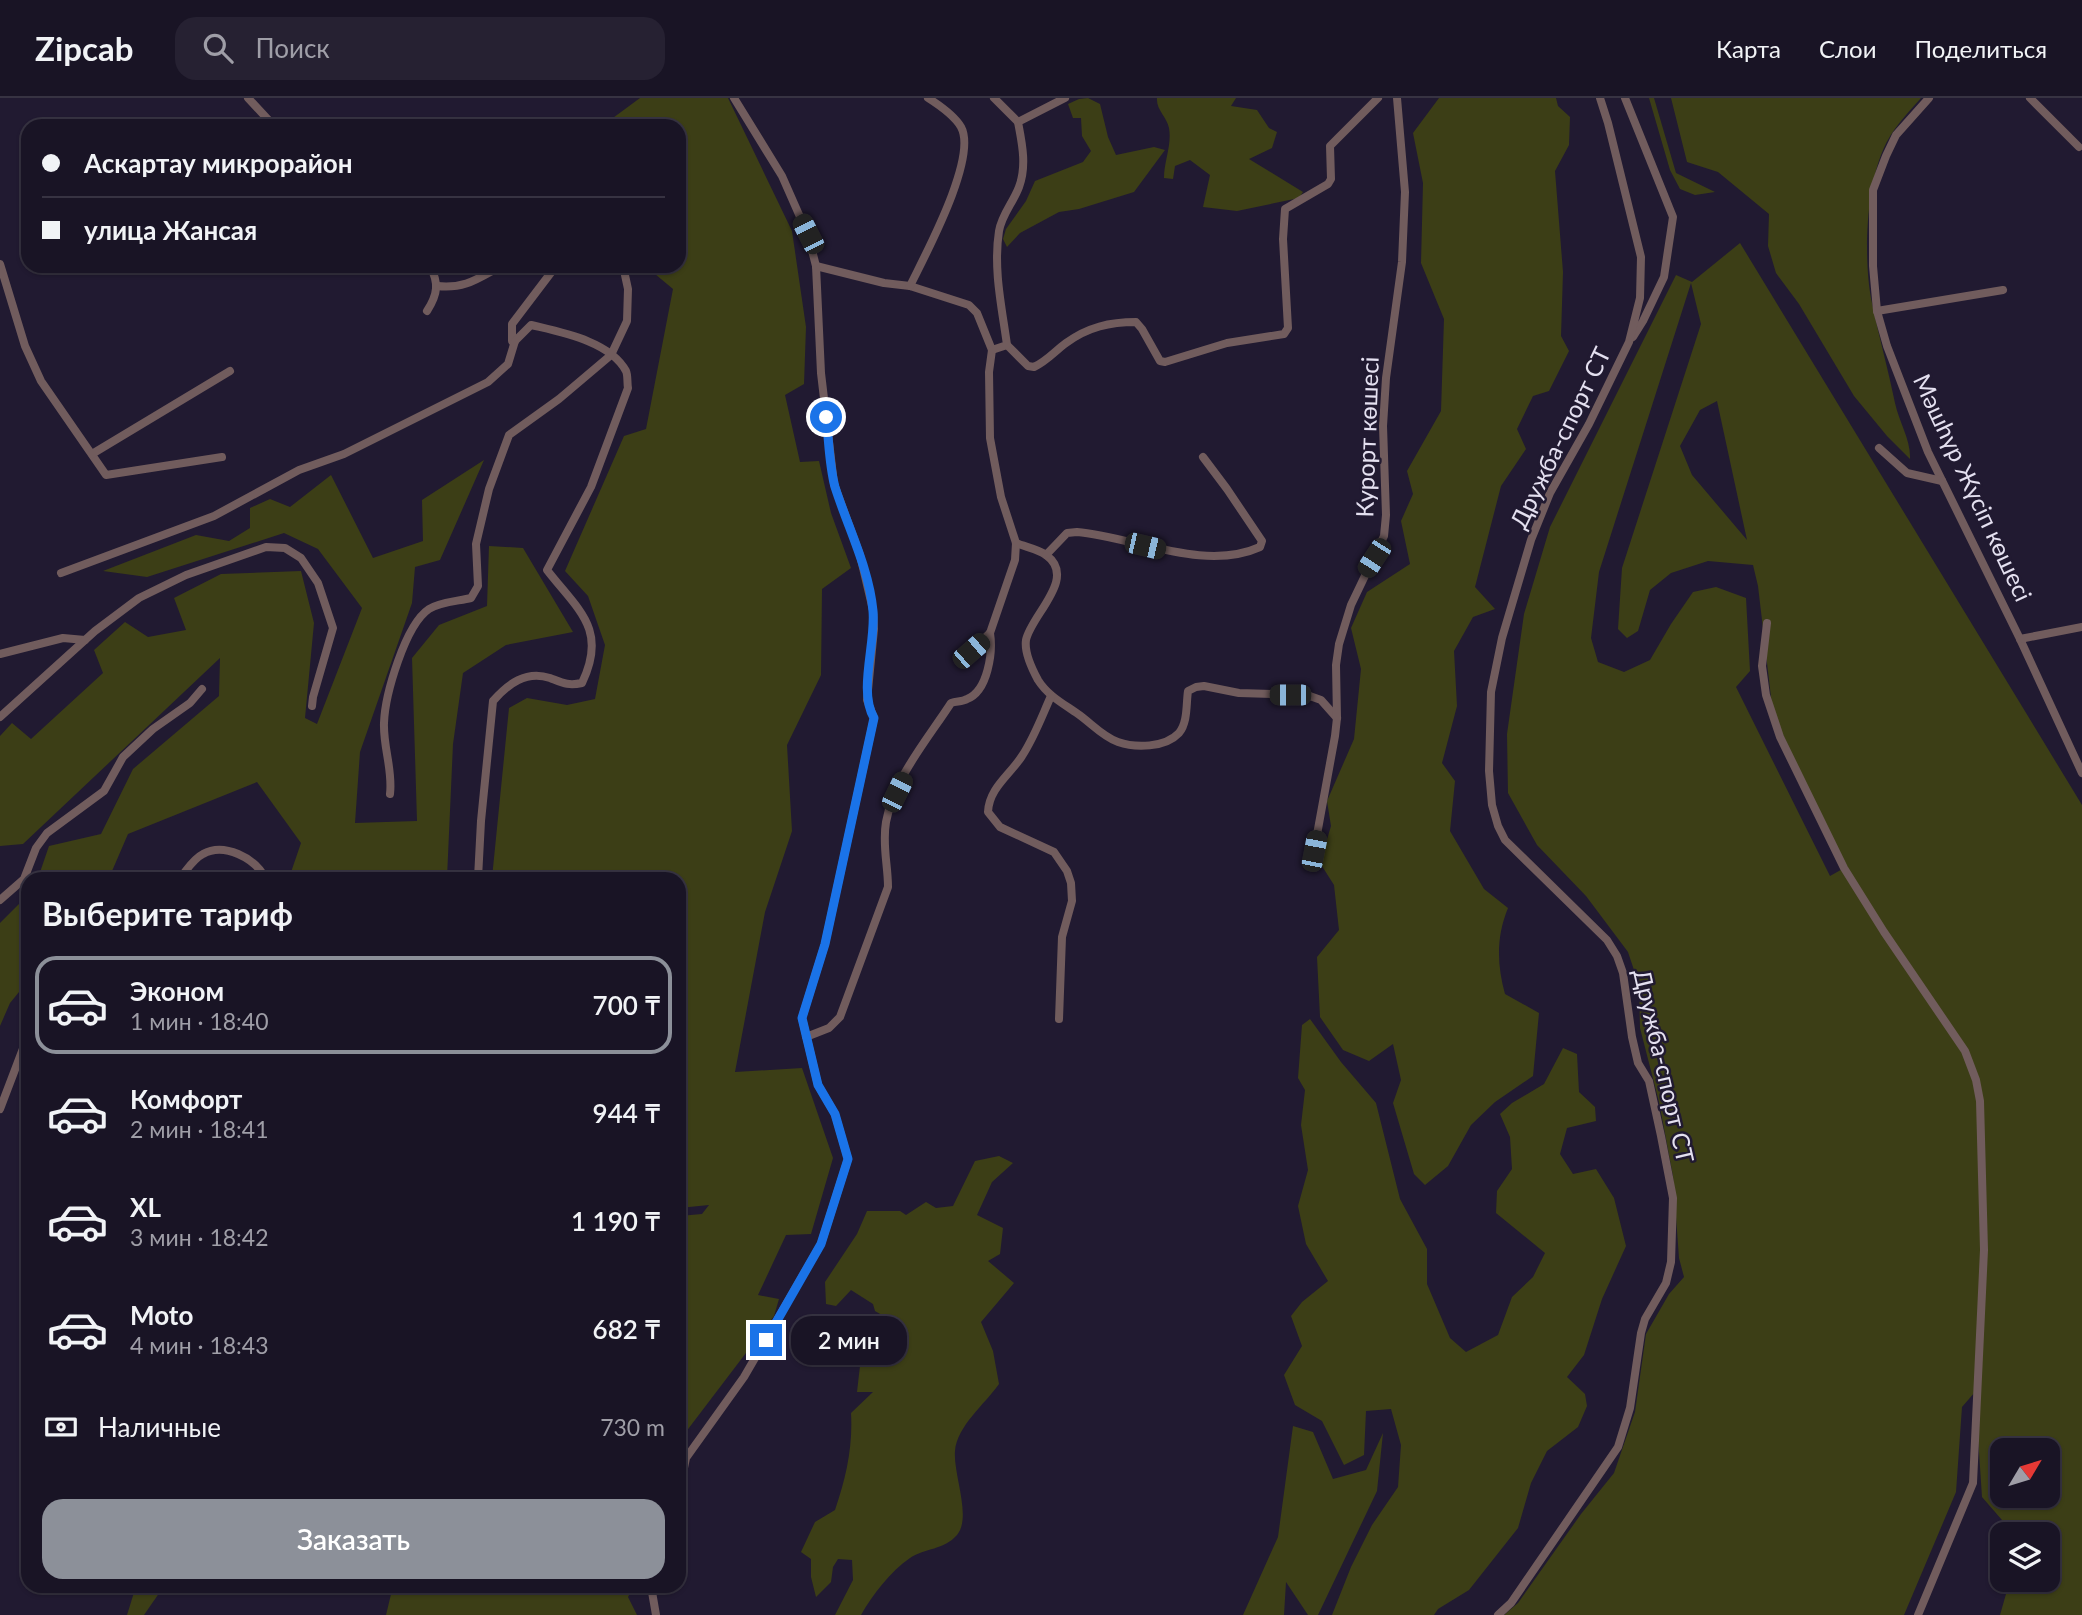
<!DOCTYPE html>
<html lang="ru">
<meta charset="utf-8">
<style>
:root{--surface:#191425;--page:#262132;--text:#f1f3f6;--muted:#9f9ea7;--line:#373342;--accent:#8c9099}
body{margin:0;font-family:Lato,sans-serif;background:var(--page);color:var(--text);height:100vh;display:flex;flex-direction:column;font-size:26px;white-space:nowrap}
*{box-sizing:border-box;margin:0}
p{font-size:23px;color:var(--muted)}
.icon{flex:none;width:38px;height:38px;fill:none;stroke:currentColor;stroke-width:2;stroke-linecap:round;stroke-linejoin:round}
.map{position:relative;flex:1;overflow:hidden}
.panel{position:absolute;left:21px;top:774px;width:665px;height:721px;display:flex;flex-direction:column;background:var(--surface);border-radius:21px;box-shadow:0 2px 5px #0004,0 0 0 2px var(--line)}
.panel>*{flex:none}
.guide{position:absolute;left:21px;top:21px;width:665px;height:154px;border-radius:21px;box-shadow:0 2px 5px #0004,0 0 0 2px var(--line);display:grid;align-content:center;height:154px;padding:0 21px;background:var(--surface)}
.needle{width:46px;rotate:52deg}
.buttons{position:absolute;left:1990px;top:1340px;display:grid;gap:14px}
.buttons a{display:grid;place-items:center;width:70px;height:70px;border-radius:14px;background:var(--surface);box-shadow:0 2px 5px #0004,0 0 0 2px var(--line);font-size:35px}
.end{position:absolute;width:32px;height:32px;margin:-16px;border:9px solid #1a73e8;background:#fff;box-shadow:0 0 0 4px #fff}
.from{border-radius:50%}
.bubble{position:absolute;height:49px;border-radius:21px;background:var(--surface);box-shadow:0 2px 5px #0004,0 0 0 2px var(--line);font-size:23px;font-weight:600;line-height:49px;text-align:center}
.car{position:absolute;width:21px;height:42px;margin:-21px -10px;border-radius:9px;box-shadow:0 0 5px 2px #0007;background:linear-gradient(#222 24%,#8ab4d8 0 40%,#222 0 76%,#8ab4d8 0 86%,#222 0)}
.guide b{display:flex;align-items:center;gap:24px;height:66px;font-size:26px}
.guide b+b{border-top:2px solid var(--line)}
.guide i{width:18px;height:18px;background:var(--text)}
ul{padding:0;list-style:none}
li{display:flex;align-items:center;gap:21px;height:98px;margin:0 14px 10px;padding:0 7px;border:4px solid transparent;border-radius:21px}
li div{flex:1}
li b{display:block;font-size:26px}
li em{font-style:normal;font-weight:600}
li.selected{border-color:var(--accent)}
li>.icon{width:63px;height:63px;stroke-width:1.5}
h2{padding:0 21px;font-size:32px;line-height:84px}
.pay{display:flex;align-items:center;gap:18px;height:77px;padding:0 21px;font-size:26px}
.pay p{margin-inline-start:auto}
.action{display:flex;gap:14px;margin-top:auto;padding:14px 21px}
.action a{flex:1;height:80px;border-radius:21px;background:var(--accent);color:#fff;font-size:28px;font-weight:600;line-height:80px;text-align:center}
header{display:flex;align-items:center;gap:42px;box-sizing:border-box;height:98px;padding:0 35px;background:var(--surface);border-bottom:2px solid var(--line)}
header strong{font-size:33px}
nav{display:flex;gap:38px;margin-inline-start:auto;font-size:24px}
.search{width:490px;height:63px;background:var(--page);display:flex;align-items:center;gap:18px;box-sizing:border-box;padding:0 24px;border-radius:21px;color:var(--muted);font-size:26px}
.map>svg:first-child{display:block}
</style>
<header>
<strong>Zipcab</strong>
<div class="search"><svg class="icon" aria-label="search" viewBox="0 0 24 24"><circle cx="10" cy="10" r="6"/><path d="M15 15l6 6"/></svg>Поиск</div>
<nav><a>Карта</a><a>Слои</a><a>Поделиться</a></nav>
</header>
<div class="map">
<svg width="2082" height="1517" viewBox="0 0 2082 1517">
<rect width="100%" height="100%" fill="#211a31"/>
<g fill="#3c3e16" fill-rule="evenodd">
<path d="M640,0H728L792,133L806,229L804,286L785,297L800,364L819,363L831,415L851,470L822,491L821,577L787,647L792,733L765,814L735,974L802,970L833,1060L811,1136L786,1137L758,1197L779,1201L774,1218L679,1343V1118L702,1116L709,1107L679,1110V780H492L509,610L527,600L567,607L595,601L605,547L588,498L565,473L624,338L646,331L673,191L655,176L635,171L634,168H679V28H602Z"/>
<path d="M1088,0L1100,6L1108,39L1116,57L1154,49L1165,52L1134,94L1079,111L1059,114L1020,135L1007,149L1003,141L1006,131L1026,103L1035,83L1083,64L1091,53L1082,38L1081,20H1073L1068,6L1079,1Z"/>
<path d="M1157,0H1236L1231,8L1257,12L1269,30L1277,34L1272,50L1249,61L1303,94L1299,100L1237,113L1203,109L1210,77L1190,62L1175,68L1173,81L1164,80C1164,63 1172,47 1169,30C1167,19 1156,12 1157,0Z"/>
<path d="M1439,0H1556L1558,8L1570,19L1569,47L1555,73L1563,174L1561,238L1569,253L1549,293L1533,298L1517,331L1526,351L1501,388L1475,489L1495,511L1473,519L1454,553L1457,608L1442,665L1455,683L1450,733L1484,791L1508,810C1496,839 1497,867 1505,896L1539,915L1533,978L1495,1004L1471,1027L1448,1068L1425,1087L1414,1076L1393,1005L1401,982L1393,946L1369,963L1343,952L1320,919L1317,859L1339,832L1334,787L1320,765L1331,728L1327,703L1354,641L1361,571L1351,530L1367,494L1410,466L1401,423L1413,396L1407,373L1441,313L1444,221L1421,165L1423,85L1413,35Z"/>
<path d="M1649,0H1654L1676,75L1715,94L1695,97L1680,91L1670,72Z"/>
<path d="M1671,0H1921C1907,16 1891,32 1883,52C1866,91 1863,163 1872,205C1879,239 1888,271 1895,305C1899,324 1911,342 1910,361L1887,338L1854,298L1799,206L1776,175L1768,148L1769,116L1718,74L1687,64Z"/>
<path d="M1740,145L2082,707V1517H2000L2010,1482H2048V1437H2015L1982,1399L1975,1294L1962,1309L1956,1394L1904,1517H1504L1518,1505L1581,1416L1614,1375L1635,1314L1646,1236L1669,1196L1684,1179L1679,1160L1673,1078L1659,1004L1640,930L1639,887L1628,854L1586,798L1537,747L1508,695L1507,636L1524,516L1550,429L1676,177L1692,184ZM1691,185L1701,226L1622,470L1618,531L1627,540L1638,533L1650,492L1671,475L1708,463L1753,467L1758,488L1773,616L1846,769L1830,778L1736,589L1750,573L1746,500L1716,489L1693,494L1671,526L1650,562L1624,574L1598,564L1591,540L1599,474ZM1717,303L1747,442L1692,377L1680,348L1700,312ZM2002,1353H2048V1398H2002Z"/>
<path d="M484,362L440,462L415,469L412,505L360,654L355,725L417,723L412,560L439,527L487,508L489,448L523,450L573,534L506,547L463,575L453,646L447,780H289L301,745L257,684L128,736L109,780H38L49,748L101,736L133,671L219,598L220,560L23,746L0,748V638L12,625L31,641L103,575L94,552L125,524L148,539L186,532L174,500L221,476L301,473L314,525L305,620L317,626L362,510L318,451L284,435L147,479L103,473L196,437L229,443L250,430V410L270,401L290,409L331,377L373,460L423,443L422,402Z"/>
<path d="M28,797V883L10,905L0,928V825Z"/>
<path d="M1310,921L1341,964L1376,1005L1400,1101L1427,1151V1186L1450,1240L1466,1254L1498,1237L1512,1199L1533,1179L1545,1155L1496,1115L1497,1093L1512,1071L1510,1039L1500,1016L1512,1005L1544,986L1563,950L1577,956L1579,994L1595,1009L1596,1023L1567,1030L1560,1056L1573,1076L1596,1071L1614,1100L1626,1148L1602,1201L1584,1257L1567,1279L1585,1296L1587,1308L1578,1329L1547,1353L1531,1385L1518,1430L1469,1492L1438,1511L1434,1517H1332L1351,1469L1372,1427L1398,1389L1401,1347L1391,1311L1366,1313L1364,1357L1344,1367L1322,1323L1295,1307L1284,1277L1302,1248L1291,1218L1302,1204L1328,1183L1306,1146L1298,1108L1308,1072L1301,1027L1305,992L1298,980L1302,927Z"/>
<path d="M999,1058L1013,1065L992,1084L977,1117L1003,1130L1000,1156L988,1163L1014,1185L981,1224L993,1253L999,1286C985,1306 957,1328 955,1353C953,1376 972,1419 957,1437C944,1452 925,1450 910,1460C890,1474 873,1496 861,1517H835L853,1482L852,1462L838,1461L833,1469L831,1484L816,1499L811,1479V1461L801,1454L815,1424L835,1412C846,1380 853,1349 851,1315L873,1294H857L861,1259L882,1239L887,1220L875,1213L873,1206L851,1192L836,1208L826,1206L825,1184L857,1136L867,1113H900L906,1117L926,1104L936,1110L953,1108L975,1063Z"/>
<path d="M1293,1328L1313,1334L1333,1381L1366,1372L1383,1335L1377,1393L1318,1517H1308L1286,1484L1284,1517H1243L1278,1439Z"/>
<path d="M136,1488H164L144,1517H127Z"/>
<path d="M393,1488H634L628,1499L637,1517H386Z"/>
</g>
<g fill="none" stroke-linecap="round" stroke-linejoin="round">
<g stroke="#715c5d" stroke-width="8">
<path d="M248,0L274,28"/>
<path d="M994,0L1018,24"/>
<path d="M1625,0L1673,119L1664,179L1643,223L1633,239"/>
<path d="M1929,0L1896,37L1886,58L1873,92V168L1877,213L1887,248L1928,354L2020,541L2082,675"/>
<path d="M2030,0L2079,49"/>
<path d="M0,166L25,248L41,283L106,377L222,359"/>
<path d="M816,168L884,185L910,188L969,207L977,215L992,252"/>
<path d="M437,188C465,191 477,181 501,168"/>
<path d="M910,188C925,157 978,60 961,29C954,17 939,7 928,0"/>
<path d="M427,213C438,196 439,185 430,168"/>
<path d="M1877,213L2003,192"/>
<path d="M515,243H512V226L556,168"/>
<path d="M1007,247L1028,268L1034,269C1047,263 1055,253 1066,245C1088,229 1110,224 1136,224L1142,231L1160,263L1165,264L1227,245L1284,236L1288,230L1283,141L1285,111L1328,86L1331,81L1330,48L1378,0"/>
<path d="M1879,350L1907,375L1942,383"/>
<path d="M92,356L230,273"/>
<path d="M1016,445C1025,449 1038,451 1046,457C1078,480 1031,517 1026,542C1024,555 1032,571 1038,582C1048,598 1064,606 1078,616C1091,625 1103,639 1118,644C1135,650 1165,650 1179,635C1188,624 1186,606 1188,593L1196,589L1204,588L1239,595L1307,597L1321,602L1337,620"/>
<path d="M1046,457L1067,435L1077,434C1133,439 1205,474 1260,449L1262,443L1227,391L1203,359"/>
<path d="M61,475L214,418L299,372L344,356L488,284L508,266L515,243L531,227C560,234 610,243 626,273C628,277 627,285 628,290L591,389L547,472C578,512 608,531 582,585C568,588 563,585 550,580C526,572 508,586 493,603L481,723L478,780"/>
<path d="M1767,525L1762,568L1766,597L1780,639L1844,770L1884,834L1965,953L1976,982L1980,1003L1984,1152L1973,1385L1918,1517"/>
<path d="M2020,541L2082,529"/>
<path d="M962,554L971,553L990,535L1015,462L1016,445L1001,399L990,340L989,274L992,252L1007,247C1002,210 993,171 999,133C1002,116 1013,105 1019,89C1027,68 1022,45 1018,24L1065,0"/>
<path d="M0,556L63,540L85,542"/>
<path d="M1051,598C1042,618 1034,640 1022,658C1010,677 989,690 988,714L1000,729L1054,754L1067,773L1071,785L1072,803L1062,839L1059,921"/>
<path d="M0,619L95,533L139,500L186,477L266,449L285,450L301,460L318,485L333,530L313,599L312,608"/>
<path d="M390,696C393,672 383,649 384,625C385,597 405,527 429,511C440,504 459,503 471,500L478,488L476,446L489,391L509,337L559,301L611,257L627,223L628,191L623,168"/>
<path d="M1314,753L1335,638L1337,620L1336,567L1339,546L1351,507L1384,438L1386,417L1383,328L1386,280L1402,164L1405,94L1397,0"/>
<path d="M180,780C187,772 193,761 203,756C224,744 255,760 265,780"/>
<path d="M0,802L24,781L36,750L47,735L104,693L123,659L153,631L190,605L202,591"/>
<path d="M806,939L829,930L840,919L888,789C888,767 882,747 886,724C894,680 927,642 951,605C957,603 962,604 967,601C988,593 993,554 990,535"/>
<path d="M0,1011L24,948L28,945"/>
<path d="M679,1395L686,1360L744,1279L821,1146L848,1061L835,1016L818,987L802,920L825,846L874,620L867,602L874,531L873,512L860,457L834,386L821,275L816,168L808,137L782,78L734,0"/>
<path d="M651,1488L656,1517"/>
<path d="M1498,1517L1511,1505L1618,1349L1630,1310L1641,1235L1645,1221L1666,1185L1671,1164L1673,1100L1661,1038L1649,983L1638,965L1632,939L1623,875L1617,858L1607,842L1505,742L1498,728L1492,707L1489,673L1491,594L1502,540L1531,442L1550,395L1589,326L1629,244L1640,200L1641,159L1608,25L1600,0"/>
</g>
</g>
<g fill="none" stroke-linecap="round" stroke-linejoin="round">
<path stroke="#1a73e8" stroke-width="9" d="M766,1242L821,1146L848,1061L835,1016L818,987L802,920L825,846L874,620C858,593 876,545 873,513C869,470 848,430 835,389C829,367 829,342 826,319"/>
</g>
<g text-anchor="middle" stroke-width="5" stroke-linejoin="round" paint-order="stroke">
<g font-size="24" fill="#e4e0f0" stroke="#211a31">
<text transform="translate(1368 339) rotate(-88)" y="8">Курорт көшесі</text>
<text transform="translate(1561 340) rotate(-64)" y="8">Дружба-спорт СТ</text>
<text transform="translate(1972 390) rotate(65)" y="8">Мәшhүр Жүсіп көшесі</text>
<text transform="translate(1663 968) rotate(77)" y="8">Дружба-спорт СТ</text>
</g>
</g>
</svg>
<div class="buttons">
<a><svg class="needle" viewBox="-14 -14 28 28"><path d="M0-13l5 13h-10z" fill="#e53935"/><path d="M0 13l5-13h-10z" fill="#9f9ea7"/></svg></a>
<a><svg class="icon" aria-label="layers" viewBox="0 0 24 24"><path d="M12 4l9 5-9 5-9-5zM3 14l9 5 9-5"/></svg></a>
</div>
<i class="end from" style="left:826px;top:319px"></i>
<i class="end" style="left:766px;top:1242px"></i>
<div class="bubble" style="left:791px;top:1218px;width:116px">2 мин</div>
<i class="car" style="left:808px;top:136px;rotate:333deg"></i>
<i class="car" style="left:1145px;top:448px;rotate:103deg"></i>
<i class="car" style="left:1374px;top:460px;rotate:213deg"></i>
<i class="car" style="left:971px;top:553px;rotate:49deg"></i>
<i class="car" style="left:1290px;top:597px;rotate:270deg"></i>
<i class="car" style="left:897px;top:694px;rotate:26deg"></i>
<i class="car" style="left:1314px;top:753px;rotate:11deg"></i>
<div class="guide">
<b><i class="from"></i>Аскартау микрорайон</b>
<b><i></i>улица Жансая</b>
</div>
<section class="panel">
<h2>Выберите тариф</h2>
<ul>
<li class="selected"><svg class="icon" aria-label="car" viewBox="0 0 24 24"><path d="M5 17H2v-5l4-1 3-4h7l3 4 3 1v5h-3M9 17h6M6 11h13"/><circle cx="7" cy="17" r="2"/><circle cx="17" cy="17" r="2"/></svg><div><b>Эконом</b><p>1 мин · 18:40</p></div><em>700 ₸</em></li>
<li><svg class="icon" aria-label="car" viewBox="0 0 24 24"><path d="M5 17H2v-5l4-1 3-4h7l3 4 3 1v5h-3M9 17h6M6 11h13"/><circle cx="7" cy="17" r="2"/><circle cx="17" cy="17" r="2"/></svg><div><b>Комфорт</b><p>2 мин · 18:41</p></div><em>944 ₸</em></li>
<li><svg class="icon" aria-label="car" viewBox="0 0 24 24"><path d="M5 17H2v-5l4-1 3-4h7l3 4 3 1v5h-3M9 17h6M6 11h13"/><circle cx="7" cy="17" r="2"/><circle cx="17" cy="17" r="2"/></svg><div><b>XL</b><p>3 мин · 18:42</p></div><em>1 190 ₸</em></li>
<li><svg class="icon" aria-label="car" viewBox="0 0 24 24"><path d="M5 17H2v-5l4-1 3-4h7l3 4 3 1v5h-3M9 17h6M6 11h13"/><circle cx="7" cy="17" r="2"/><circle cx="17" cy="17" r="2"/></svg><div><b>Moto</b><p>4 мин · 18:43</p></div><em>682 ₸</em></li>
</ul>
<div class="pay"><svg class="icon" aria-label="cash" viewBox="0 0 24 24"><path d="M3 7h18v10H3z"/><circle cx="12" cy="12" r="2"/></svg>Наличные<p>730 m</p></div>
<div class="action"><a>Заказать</a></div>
</section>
</div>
